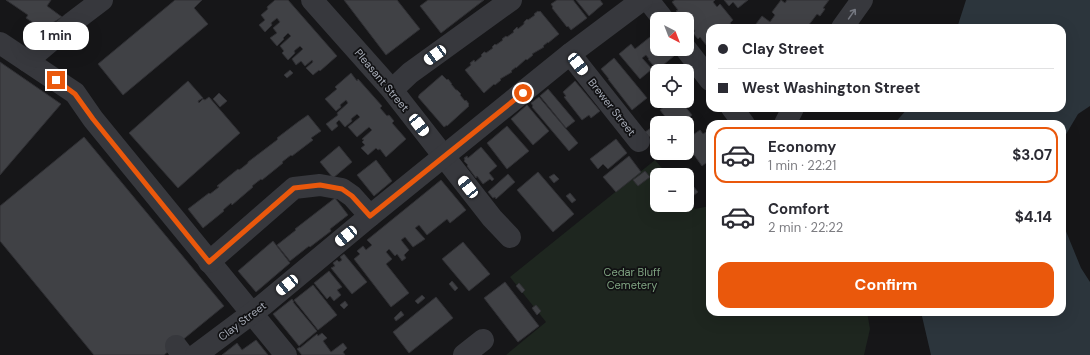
<!DOCTYPE html>
<meta charset="utf-8">
<style>
:root{--surface:#fff;--page:#f7f7f7;--text:#2b2b33;--muted:#7c7c81;--line:#e1e1e2;--accent:#ea580c}
body{margin:0;font-family:"DM Sans",sans-serif;background:var(--page);color:var(--text);height:100vh;display:flex;flex-direction:column;font-size:15px;white-space:nowrap}
*{box-sizing:border-box;margin:0}
p{font-size:13px;color:var(--muted)}
.icon{flex:none;width:22px;height:22px;fill:none;stroke:currentColor;stroke-width:2;stroke-linecap:round;stroke-linejoin:round}
.map{position:relative;flex:1;overflow:hidden}
.panel{position:absolute;left:706px;top:120px;width:360px;height:196px;display:flex;flex-direction:column;background:var(--surface);border-radius:12px;box-shadow:0 4px 16px #0002}
.panel>*{flex:none}
.banner{position:absolute;left:706px;top:24px;width:360px;height:88px;border-radius:12px;box-shadow:0 4px 16px #0002;display:grid;align-content:center;height:88px;padding:0 12px;background:var(--surface)}
.needle{width:26px;rotate:138deg}
.tools{position:absolute;left:650px;top:12px;display:grid;gap:8px}
.tools a{display:grid;place-items:center;width:44px;height:44px;border-radius:8px;background:var(--surface);box-shadow:0 4px 16px #0002;font-size:20px}
.end{position:absolute;width:18px;height:18px;margin:-9px;border:5px solid #ea580c;background:#fff;box-shadow:0 0 0 2px #fff}
.from{border-radius:50%}
.bubble{position:absolute;height:28px;border-radius:12px;background:var(--surface);box-shadow:0 4px 16px #0002;font-size:13px;font-weight:700;line-height:28px;text-align:center}
.car{position:absolute;width:12px;height:24px;margin:-12px -6px;border-radius:5px;box-shadow:0 0 3px 1px #0007;background:linear-gradient(#fff 24%,#345 0 40%,#fff 0 76%,#345 0 86%,#fff 0)}
.banner b{display:flex;align-items:center;gap:14px;height:38px;font-size:15px}
.banner b+b{border-top:1px solid var(--line)}
.banner i{width:10px;height:10px;background:var(--text)}
ul{padding:7px 0 0;list-style:none}
li{display:flex;align-items:center;gap:12px;height:56px;margin:0 8px 6px;padding:0 4px;border:2px solid transparent;border-radius:12px}
li div{flex:1}
li b{display:block;font-size:15px}
li em{font-style:normal;font-weight:700}
li.active{border-color:var(--accent)}
li>.icon{width:36px;height:36px;stroke-width:1.5}
.primary-button{display:flex;gap:8px;margin-top:auto;padding:8px 12px}
.primary-button a{flex:1;height:46px;border-radius:12px;background:var(--accent);color:#fff;font-size:16px;font-weight:700;line-height:46px;text-align:center}
.map>svg:first-child{display:block}
</style>
<div class="map">
<svg width="1090" height="355" viewBox="0 0 1090 355">
<rect width="100%" height="100%" fill="#161618"/>
<path fill="#1e261f" d="M655,160L668,175H657V205H687V199L695,209L710,206V312H867L870,329L864,355H506L546,322L510,277Z"/>
<g fill="#2c353c">
<path d="M966,0H1090V106L1078,114L1062,141V124H894L908,108H1062V28H957Z"/>
<path d="M1062,212L1063,224L1081,268L1090,282V355H931L921,312H1062Z"/>
</g>
<g fill="#404145" stroke="#303034">
<path d="M6,0H51L47,6L62,17L43,29L26,18L28,15Z"/>
<path d="M175,0H202L194,8L208,24L123,95L98,64Z"/>
<path d="M275,0H288L337,56L320,71L319,70L313,75L306,68L313,62L312,60L305,66L301,61L296,65L292,59L303,49L300,46L294,51L295,53L288,60L282,53L284,51L280,46L291,36L288,33L283,38L284,39L277,46L270,38L277,33L273,28L280,22L277,18L271,23L272,25L265,32L259,25L265,20L261,15L268,9L267,7Z"/>
<path d="M344,0H397L420,29L386,55Z"/>
<path d="M428,0H484L441,33L420,6Z"/>
<path d="M557,0H573L587,18L571,30L568,26L567,27L552,8L553,7L551,4Z"/>
<path d="M576,0H600L603,4L589,16Z"/>
<path d="M675,0H715L713,2L717,7L720,4L733,20L730,23L733,28L736,25L739,28H710V50L700,37L698,39L693,33L695,31L687,21V19H685L683,16L681,17L676,11L678,10L672,2Z"/>
<path d="M724,0H748L738,8L733,2L729,6Z"/>
<path d="M781,0L785,3L787,0H829L823,8L825,9L820,16L817,14L808,26L810,28H753L762,16L770,22L775,15L772,12Z"/>
<path d="M538,11L539,12L540,11L559,34L548,43V42L543,46L544,47L532,54L533,55L527,60L526,59L516,68V67L511,71L512,72L500,79L501,80L495,85L494,84L484,93L483,92L465,70L471,65L470,63L474,60L475,62L482,56L481,55L484,52H485L486,53L493,48L492,47L495,44L496,45L503,40L502,39L506,36L507,37L514,32L513,31L517,27L518,29L524,24V22L527,19L528,20L535,15L534,14Z"/>
<path d="M655,33L657,35V49H668L674,56L657,70L648,59H649L646,55L642,58L652,69L640,79L619,54L631,44L635,49Z"/>
<path d="M614,58L647,98L632,110L608,79H609L601,69Z"/>
<path d="M0,62L61,104L0,175Z"/>
<path d="M290,70L293,73L287,78L284,75Z"/>
<path d="M351,73L357,81L358,79L382,106L380,108L387,116L389,115L394,121L392,123L406,139L386,157L380,149L378,150L376,148L368,155L361,148L365,145L362,142L364,140L362,139L372,130L369,127L357,137L348,127L360,117L357,114L351,119L352,121L345,127L339,120L336,123L338,126L332,131L326,124L338,115L337,113L348,103L346,100L340,105L341,107L336,111L325,99L337,89L335,87Z"/>
<path d="M442,75L447,80L448,79L452,84H451L456,90H457L461,94L460,95L465,101L466,100L469,104L468,105L469,106L447,126V125L444,127L418,97L419,96V95Z"/>
<path d="M188,81L203,98L198,101L199,103L203,99L205,100L209,97L240,133L178,188L129,133Z"/>
<path d="M575,81L600,111L591,118L589,115L582,120L564,97L566,96L563,92Z"/>
<path d="M687,85L692,91L687,95Z"/>
<path d="M548,89L575,121L566,128L540,96Z"/>
<path d="M219,93L227,101L220,107L213,99Z"/>
<path d="M539,97L578,143L569,151L532,107L533,106L531,103Z"/>
<path d="M671,101H683L684,103L683,104L692,115L690,117L694,123L687,127V123H670L660,110Z"/>
<path d="M527,105L549,131L533,145L511,119Z"/>
<path d="M308,115L321,131L311,138L313,140L292,156L291,155L282,162L283,163L262,180L261,179L252,186L253,187L232,205L231,203L223,210L224,211L203,228L188,209L209,193L210,194L219,187L217,186L238,169L239,170L242,168L248,163V162L277,140L278,139L277,138L298,122Z"/>
<path d="M507,126L529,151L507,169L487,143Z"/>
<path d="M651,128L655,133L649,137L645,132Z"/>
<path d="M700,130L703,134L706,132L710,138V160L702,166L687,145V139Z"/>
<path d="M84,137L224,306L164,355H94L0,241V206Z"/>
<path d="M616,139L627,153L608,169L603,164L598,169L590,159Z"/>
<path d="M339,146L352,162L333,178L320,162Z"/>
<path d="M481,147L497,166L489,173L494,179L492,181L490,179L483,184L477,176L476,178L467,166L468,165L464,161L465,160L464,158L467,156L468,158Z"/>
<path d="M629,156L641,172L616,192L603,177Z"/>
<path d="M376,160L392,181L374,196L357,175Z"/>
<path d="M645,171L650,177L638,186L633,180Z"/>
<path d="M538,172L574,214L553,232L517,190Z"/>
<path d="M508,174L515,182L496,199L495,197L493,198L488,192Z"/>
<path d="M554,174L559,179L554,183L549,177Z"/>
<path d="M441,180L466,210L450,223L447,219L427,235L419,225L415,228L425,239L413,247L405,237L401,240L409,250L404,255L406,258L402,261L397,254L395,256L389,249L386,252L392,259L386,264L409,293L391,307L354,259L360,254L357,251L363,246L366,250L372,245L367,240Z"/>
<path d="M693,186L698,192L693,196L688,190Z"/>
<path d="M570,193L576,200L572,203L566,196Z"/>
<path d="M335,198L348,215L330,229L331,231L310,247L309,246L290,261L277,245L296,230L295,229Z"/>
<path d="M273,241L290,263L256,292L238,271Z"/>
<path d="M463,242L490,274L469,291L442,259Z"/>
<path d="M344,254L367,282L352,294L331,268L335,266L333,263L337,260L339,262L342,260L340,257Z"/>
<path d="M329,271L342,287L337,290L341,295L334,301L330,296L327,299L314,283Z"/>
<path d="M452,281L458,288L455,291L449,284Z"/>
<path d="M505,282L539,326L518,342L484,298Z"/>
<path d="M519,283L525,290L522,293L516,286Z"/>
<path d="M313,285L337,315L318,330L294,300Z"/>
<path d="M422,295L425,298L418,304L415,301Z"/>
<path d="M436,297L453,318L409,353L393,332Z"/>
<path d="M292,299L294,302H293L317,331L299,346L273,314Z"/>
<path d="M345,301L348,305L344,309L340,305Z"/>
<path d="M536,305L541,311L537,315L532,308Z"/>
<path d="M401,311L404,315L396,321L394,318Z"/>
<path d="M322,333L327,338L323,341L331,352L343,343L347,348L343,352L345,355H302L297,349L300,347V348L317,334L318,336Z"/>
<path d="M256,340L268,355H222L237,343L242,350Z"/>
</g>
<g fill="none" stroke-linecap="round" stroke-linejoin="round">
<g stroke="#37383d" stroke-width="22">
<path d="M312,0L392,90L492,218L510,237"/>
<path d="M648,0L663,19"/>
<path d="M842,28L862,0"/>
<path d="M0,43L75,93L93,119L286,355"/>
<path d="M686,49L710,80"/>
<path d="M570,54L639,141"/>
<path d="M27,61L73,22L102,0"/>
<path d="M392,90L410,73L511,0"/>
<path d="M732,108L744,124"/>
<path d="M785,124L793,108"/>
<path d="M209,262L294,188L320,185L342,189L352,196L370,216"/>
<path d="M176,346L183,355"/>
<path d="M196,355L263,305L370,216L570,54L642,0"/>
<path d="M464,355L483,340"/>
</g>
</g>
<defs><path id="oneway-shaft" d="M-6 0H5M1.5-3L5.5 0L1.5 3" fill="none" stroke-width="1.6" stroke-linecap="round" stroke-linejoin="round"/></defs>
<use stroke="#757881" href="#oneway-shaft" transform="translate(852 14) rotate(-55)"/>
<g fill="none" stroke-linecap="round" stroke-linejoin="round">
<path stroke="#ea580c" stroke-width="5" d="M56,80L75,94L93,119L209,262L294,188L320,185L342,189L352,196L370,216L523,93"/>
</g>
<g text-anchor="middle" stroke-width="3.5" stroke-linejoin="round" paint-order="stroke">
<g font-size="11" fill="#a8adb8" stroke="#111113">
<text transform="translate(382 80) rotate(50)" y="4">Pleasant Street</text>
<text transform="translate(612 107) rotate(52)" y="4">Brewer Street</text>
<text transform="translate(242 321) rotate(-37)" y="4">Clay Street</text>
</g>
<g font-size="11" fill="#7fa381" stroke="#111113">
<text x="632" y="276">Cedar Bluff<tspan x="632" dy="13">Cemetery</tspan></text>
</g>
</g>
</svg>
<div class="tools">
<a><svg class="needle" viewBox="-14 -14 28 28"><path d="M0-13l5 13h-10z" fill="#e53935"/><path d="M0 13l5-13h-10z" fill="#7c7c81"/></svg></a>
<a><svg class="icon" aria-label="locate" viewBox="0 0 24 24"><circle cx="12" cy="12" r="6"/><path d="M12 2v4M12 18v4M2 12h4M18 12h4"/></svg></a>
<a>+</a>
<a>−</a>
</div>
<i class="end from" style="left:523px;top:93px"></i>
<i class="end" style="left:56px;top:80px"></i>
<div class="bubble" style="left:23px;top:22px;width:66px">1 min</div>
<i class="car" style="left:435px;top:55px;rotate:234deg"></i>
<i class="car" style="left:578px;top:64px;rotate:142deg"></i>
<i class="car" style="left:419px;top:125px;rotate:142deg"></i>
<i class="car" style="left:468px;top:187px;rotate:322deg"></i>
<i class="car" style="left:346px;top:236px;rotate:231deg"></i>
<i class="car" style="left:287px;top:285px;rotate:231deg"></i>
<div class="banner">
<b><i class="from"></i>Clay Street</b>
<b><i></i>West Washington Street</b>
</div>
<section class="panel">
<ul>
<li class="active"><svg class="icon" aria-label="car" viewBox="0 0 24 24"><path d="M5 17H2v-5l4-1 3-4h7l3 4 3 1v5h-3M9 17h6M6 11h13"/><circle cx="7" cy="17" r="2"/><circle cx="17" cy="17" r="2"/></svg><div><b>Economy</b><p>1 min · 22:21</p></div><em>$3.07</em></li>
<li><svg class="icon" aria-label="car" viewBox="0 0 24 24"><path d="M5 17H2v-5l4-1 3-4h7l3 4 3 1v5h-3M9 17h6M6 11h13"/><circle cx="7" cy="17" r="2"/><circle cx="17" cy="17" r="2"/></svg><div><b>Comfort</b><p>2 min · 22:22</p></div><em>$4.14</em></li>
</ul>
<div class="primary-button"><a>Confirm</a></div>
</section>
</div>
